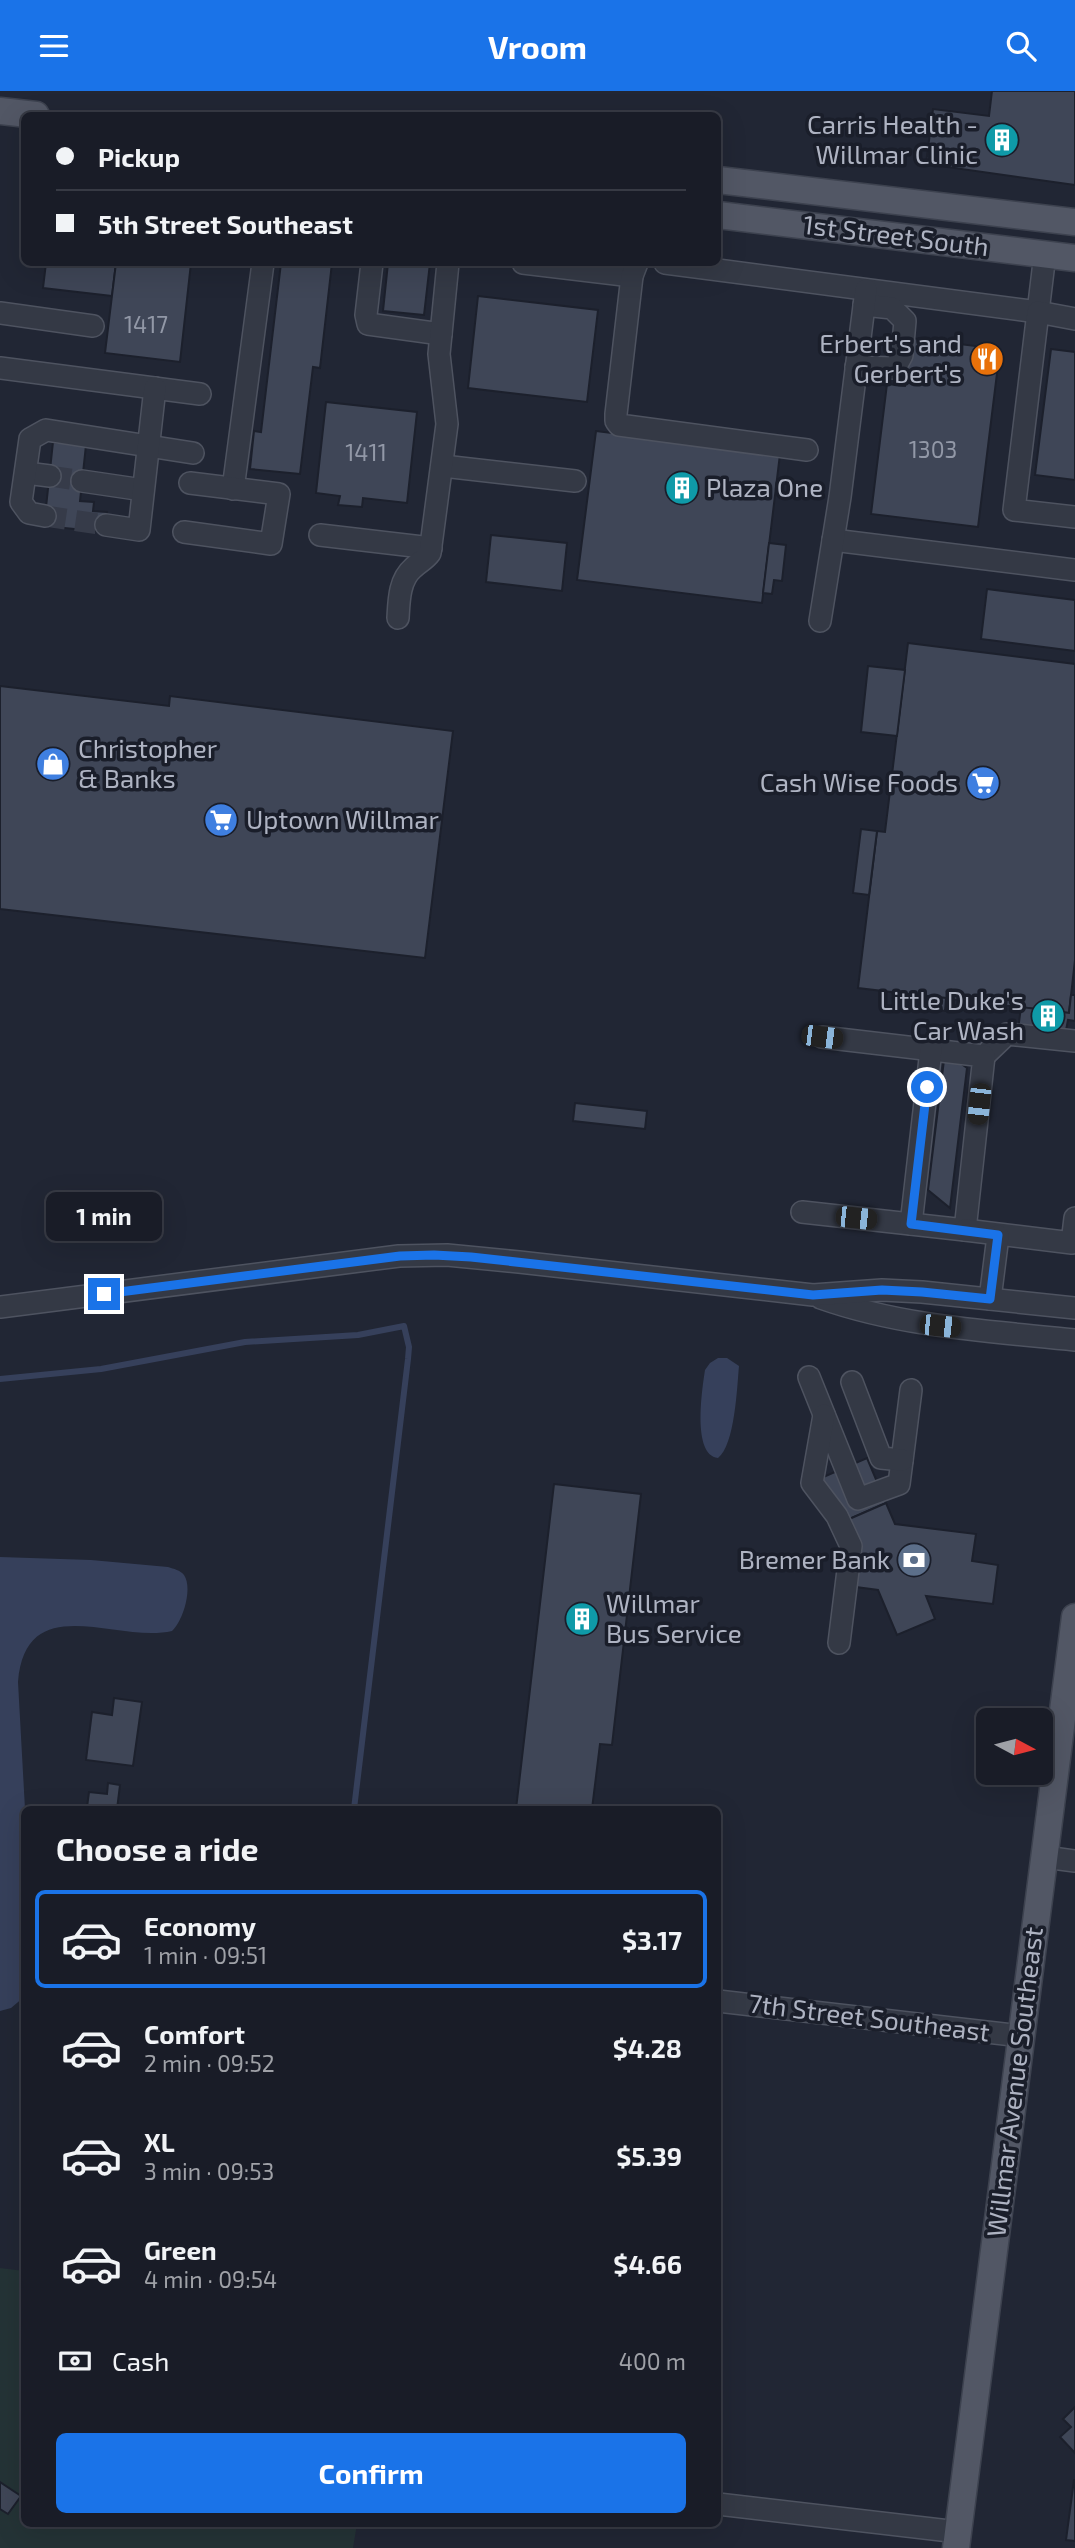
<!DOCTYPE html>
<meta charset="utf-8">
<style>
:root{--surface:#191c27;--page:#262933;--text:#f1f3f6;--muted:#9fa1a7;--line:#373a44;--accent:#1a73e8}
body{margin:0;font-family:"Exo 2",sans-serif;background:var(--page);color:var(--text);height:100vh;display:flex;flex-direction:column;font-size:26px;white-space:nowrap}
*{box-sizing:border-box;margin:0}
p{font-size:23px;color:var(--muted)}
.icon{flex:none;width:38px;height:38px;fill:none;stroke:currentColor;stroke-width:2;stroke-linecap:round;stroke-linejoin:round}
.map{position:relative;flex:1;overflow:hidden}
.details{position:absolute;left:21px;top:1715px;width:700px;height:721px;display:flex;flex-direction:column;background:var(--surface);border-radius:10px;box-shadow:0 7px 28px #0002,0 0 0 2px var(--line)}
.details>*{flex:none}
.banner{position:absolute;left:21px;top:21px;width:700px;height:154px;border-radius:10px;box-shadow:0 7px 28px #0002,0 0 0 2px var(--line);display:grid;align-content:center;height:154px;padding:0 35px;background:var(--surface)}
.needle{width:46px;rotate:97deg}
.controls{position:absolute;left:976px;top:1617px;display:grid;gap:14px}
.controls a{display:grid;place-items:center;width:77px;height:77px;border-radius:10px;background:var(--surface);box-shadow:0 7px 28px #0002,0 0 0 2px var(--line);font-size:35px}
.end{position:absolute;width:32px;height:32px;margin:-16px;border:9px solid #1a73e8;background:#fff;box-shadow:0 0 0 4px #fff}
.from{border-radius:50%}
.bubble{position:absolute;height:49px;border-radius:10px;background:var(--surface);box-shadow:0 7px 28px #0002,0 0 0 2px var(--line);font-size:23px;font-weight:700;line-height:49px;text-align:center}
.car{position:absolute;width:21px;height:42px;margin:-21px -10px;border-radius:9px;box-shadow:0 0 5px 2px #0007;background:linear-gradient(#222 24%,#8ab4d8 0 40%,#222 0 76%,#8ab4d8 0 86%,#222 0)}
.banner b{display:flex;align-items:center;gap:24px;height:66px;font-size:26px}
.banner b+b{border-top:2px solid var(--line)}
.banner i{width:18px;height:18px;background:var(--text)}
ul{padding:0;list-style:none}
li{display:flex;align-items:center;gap:21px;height:98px;margin:0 14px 10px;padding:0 21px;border:4px solid transparent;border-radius:10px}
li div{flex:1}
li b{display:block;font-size:26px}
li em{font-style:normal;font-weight:700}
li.active{border-color:var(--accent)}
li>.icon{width:63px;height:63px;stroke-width:1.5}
h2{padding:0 35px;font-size:32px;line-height:84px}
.pay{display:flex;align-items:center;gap:18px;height:77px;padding:0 35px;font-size:26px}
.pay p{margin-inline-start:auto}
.cta{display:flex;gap:14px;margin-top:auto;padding:14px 35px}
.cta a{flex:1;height:80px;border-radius:10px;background:var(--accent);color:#fff;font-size:28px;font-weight:700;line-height:80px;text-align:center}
header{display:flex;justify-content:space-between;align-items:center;height:91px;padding:0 35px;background:var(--accent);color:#fff;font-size:32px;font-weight:700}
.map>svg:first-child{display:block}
</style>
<header><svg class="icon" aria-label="menu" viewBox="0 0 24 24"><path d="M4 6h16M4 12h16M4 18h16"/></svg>Vroom<svg class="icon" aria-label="search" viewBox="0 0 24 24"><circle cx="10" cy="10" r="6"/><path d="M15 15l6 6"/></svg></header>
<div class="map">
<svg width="1075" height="2457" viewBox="0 0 1075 2457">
<rect width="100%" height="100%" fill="#212634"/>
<path fill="#243336" d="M0,2177L24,2180V2432L357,2433L353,2457H0Z"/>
<g fill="#36405b">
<path d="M718,1267H727L739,1275C737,1296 735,1354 718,1367C692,1364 702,1299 705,1279L710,1272Z"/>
<path d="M0,1466L91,1469L168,1476C174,1478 180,1479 184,1484C193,1497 183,1530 172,1540C117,1553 26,1497 18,1591L25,1718L24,1906L11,1917L0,1920Z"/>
</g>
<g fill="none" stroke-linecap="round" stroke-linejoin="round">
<path stroke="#36405b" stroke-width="6" d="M0,1288L101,1278L245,1251L358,1244L404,1235L409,1256L408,1268L354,1718"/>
</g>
<g fill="#3f4657" stroke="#1c202c" stroke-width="2">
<path d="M992,0H1075V94L926,73L933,18L989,25Z"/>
<path d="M46,172H116L112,205L43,197Z"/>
<path d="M116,172H191L180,271L105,262Z"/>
<path d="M281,172H332L320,277L313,276L300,383L250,378L254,340L261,341Z"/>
<path d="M388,172H430L424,224L383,220Z"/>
<path d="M478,205L598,219L587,311L468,297Z"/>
<path d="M911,247L1000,258L978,436L871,423L887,293L905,295Z"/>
<path d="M1051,258L1075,261V389L1035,384Z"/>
<path d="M326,311L417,321L407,412L363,407L362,416L338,414L340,405L316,402Z"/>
<path d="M596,340L780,363L762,512L577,489Z"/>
<path d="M53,351L86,354L80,410L94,411L93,420L107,421L105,441L44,435Z"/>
<path d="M491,444L567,452L562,500L486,491Z"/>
<path d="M769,452L786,454L782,490L774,489L772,503L763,502Z"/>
<path d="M987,498L1075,509V560L981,548Z"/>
<path d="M908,552L1075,573V869L1069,922L858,897L877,740L885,741Z"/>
<path d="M868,575L905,579L897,645L861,641Z"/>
<path d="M0,595L169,615L170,605L453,640L425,867L0,818Z"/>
<path d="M861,738L877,740L869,804L853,802Z"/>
<path d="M909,903L946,907L945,920L908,916Z"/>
<path d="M1071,904H1075V930L1068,929L1065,945L1018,939L1021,916L1069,922Z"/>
<path d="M945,961L967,977L950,1117L928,1099Z"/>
<path d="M575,1012L647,1020L645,1038L573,1030Z"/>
<path d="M867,1367L886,1412L840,1432L821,1387Z"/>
<path d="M554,1393L641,1403L612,1654L600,1653L592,1718H516Z"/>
<path d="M886,1412L895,1433L976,1443L972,1470L998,1474L993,1513L926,1505L935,1528L897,1544L878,1499L856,1496L840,1432Z"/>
<path d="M114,1607L142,1611L133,1675L86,1669L92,1621L112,1624Z"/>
<path d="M108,1692L120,1694L117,1718L87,1716L89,1701L107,1703Z"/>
<path d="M1075,2316V2362L1060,2346L1071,2336L1063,2328Z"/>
<path d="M1074,2389H1075V2450L1066,2449Z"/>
<path d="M0,2391L21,2405L8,2423L0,2418Z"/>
</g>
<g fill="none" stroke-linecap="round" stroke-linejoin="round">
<g stroke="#363b49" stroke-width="21" stroke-dasharray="21 10" stroke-linecap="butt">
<path d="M50,385L82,390"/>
<path d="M45,425L106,434"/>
</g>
<g stroke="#4e5360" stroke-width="24">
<g id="minor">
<path d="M372,172L366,224L368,233L441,243"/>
<path d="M523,172L632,185"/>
<path d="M637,172L632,185L616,323V330L619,334L807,359"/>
<path d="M665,172L1038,221L1045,163"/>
<path d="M0,222L93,235"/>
<path d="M1075,228L1038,221L1014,419L1075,426"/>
<path d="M856,276L895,277L902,264L905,230L892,217L864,214"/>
<path d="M0,277L200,303"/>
<path d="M443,375L575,390"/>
<path d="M26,382L50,385"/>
<path d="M82,390L143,399"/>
<path d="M233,398L263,172"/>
<path d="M45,425L29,422L21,411L30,348L46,339L193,362"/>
<path d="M106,434L139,439L155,297"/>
<path d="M184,441L271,453L279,403L190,392"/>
<path d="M320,444L431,457"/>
<path d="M833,449L1075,479"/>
<path d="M398,527C399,510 399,489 413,477C419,471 425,469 430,462L447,333L439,263L448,172"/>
<path d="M820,530L840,406L866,199"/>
<path d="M984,965L1007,943L1075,950"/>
<path d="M802,1121L965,1139L984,965L822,946"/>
<path d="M911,1133L931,959"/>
<path d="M965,1139L1072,1152L1075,1127"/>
<path d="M821,1207C903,1236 989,1240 1075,1249"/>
<path d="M990,1208L998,1145"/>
<path d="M0,1216L399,1165L447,1164L519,1171L813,1204L882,1199L922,1201L1075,1217"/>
<path d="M809,1286L858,1408L899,1393L911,1299"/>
<path d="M852,1291L881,1367L902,1369"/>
<path d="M824,1324L812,1392L837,1425L851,1455L839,1552"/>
<path d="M1045,1766L1075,1770"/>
<path d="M718,1910L1021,1945"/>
<path d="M718,2413L958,2441"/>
</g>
</g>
<g stroke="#3d424f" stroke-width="29">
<g id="major">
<path d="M0,20L36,24"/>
<path d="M718,89L1075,131"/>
<path d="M718,124L1075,167"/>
<path d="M956,2457L1075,1526"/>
</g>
</g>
<use href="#minor" stroke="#343945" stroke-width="21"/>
<use href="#major" stroke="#525765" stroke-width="26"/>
</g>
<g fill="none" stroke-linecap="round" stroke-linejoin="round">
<path stroke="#1a73e8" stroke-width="9" d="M104,1203L400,1165L434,1164L471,1166L813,1204L882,1199L922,1201L990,1208L998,1144L911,1133L927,996"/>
</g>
<defs>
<g id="building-disc" transform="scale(1.75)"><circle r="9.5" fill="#0f9aa8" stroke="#1a1e2a"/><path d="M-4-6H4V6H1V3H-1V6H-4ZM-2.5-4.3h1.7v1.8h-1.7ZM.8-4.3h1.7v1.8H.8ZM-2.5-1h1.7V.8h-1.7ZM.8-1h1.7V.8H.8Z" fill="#fff"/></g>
<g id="restaurant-disc" transform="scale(1.75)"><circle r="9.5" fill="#e8710a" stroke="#1a1e2a"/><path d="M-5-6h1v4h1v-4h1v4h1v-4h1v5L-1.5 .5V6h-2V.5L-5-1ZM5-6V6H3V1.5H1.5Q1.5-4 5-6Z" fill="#fff"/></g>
<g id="shop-disc" transform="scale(1.75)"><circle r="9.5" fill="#3f7fe0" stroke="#1a1e2a"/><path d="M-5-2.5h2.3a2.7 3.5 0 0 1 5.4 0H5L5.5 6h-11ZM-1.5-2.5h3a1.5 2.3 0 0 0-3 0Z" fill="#fff"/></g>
<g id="supermarket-disc" transform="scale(1.75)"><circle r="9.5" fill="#3f7fe0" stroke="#1a1e2a"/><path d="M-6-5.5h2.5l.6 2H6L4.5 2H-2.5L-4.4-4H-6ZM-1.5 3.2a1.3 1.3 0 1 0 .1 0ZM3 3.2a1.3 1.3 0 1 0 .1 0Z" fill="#fff"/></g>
<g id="bank-disc" transform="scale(1.75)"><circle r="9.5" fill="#5c6f8a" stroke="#1a1e2a"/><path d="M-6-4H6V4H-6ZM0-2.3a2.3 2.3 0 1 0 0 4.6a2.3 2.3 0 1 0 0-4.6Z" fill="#fff"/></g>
</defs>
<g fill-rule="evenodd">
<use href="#building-disc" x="1002" y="49"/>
<use href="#restaurant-disc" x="987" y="268"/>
<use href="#building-disc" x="682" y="397"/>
<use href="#shop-disc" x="53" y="673"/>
<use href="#supermarket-disc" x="983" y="692"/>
<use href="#supermarket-disc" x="221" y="729"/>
<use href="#building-disc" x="1048" y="925"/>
<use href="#bank-disc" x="914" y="1469"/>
<use href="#building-disc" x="582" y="1528"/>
</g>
<g text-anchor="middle" stroke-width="7" stroke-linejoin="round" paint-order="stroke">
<g font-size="23" fill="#9298a7">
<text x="146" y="242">1417</text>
<text x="933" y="367">1303</text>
<text x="366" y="370">1411</text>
</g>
<g font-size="26" fill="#aeb3c2" stroke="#1a1e2a" text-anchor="end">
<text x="978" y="43">Carris Health -<tspan x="978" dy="30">Willmar Clinic</tspan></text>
<text x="962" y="262">Erbert's and<tspan x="962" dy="30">Gerbert's</tspan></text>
<text x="706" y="406" text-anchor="start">Plaza One</text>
<text x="78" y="667" text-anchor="start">Christopher<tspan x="78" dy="30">&amp; Banks</tspan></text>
<text x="958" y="701">Cash Wise Foods</text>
<text x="246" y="738" text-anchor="start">Uptown Willmar</text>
<text x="1024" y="919">Little Duke's<tspan x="1024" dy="30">Car Wash</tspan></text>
<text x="890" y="1478">Bremer Bank</text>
<text x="606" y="1522" text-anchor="start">Willmar<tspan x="606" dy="30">Bus Service</tspan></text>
</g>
<g font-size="26" fill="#aeb3c2" stroke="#1a1e2a">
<text transform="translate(896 145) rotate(7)" y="9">1st Street South</text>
<text transform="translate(869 1927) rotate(7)" y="9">7th Street Southeast</text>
<text transform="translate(1015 1991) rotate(-83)" y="9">Willmar Avenue Southeast</text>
</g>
</g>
</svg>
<div class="controls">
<a><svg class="needle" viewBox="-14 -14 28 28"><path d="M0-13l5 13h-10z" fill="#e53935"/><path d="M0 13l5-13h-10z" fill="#9fa1a7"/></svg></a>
</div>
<i class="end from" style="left:927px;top:996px"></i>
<i class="end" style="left:104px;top:1203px"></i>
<div class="bubble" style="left:46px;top:1101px;width:116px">1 min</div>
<i class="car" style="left:822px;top:946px;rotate:97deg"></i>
<i class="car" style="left:979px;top:1013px;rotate:186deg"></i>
<i class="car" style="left:856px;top:1127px;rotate:96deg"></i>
<i class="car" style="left:940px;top:1235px;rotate:96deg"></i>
<div class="banner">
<b><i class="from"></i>Pickup</b>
<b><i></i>5th Street Southeast</b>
</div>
<section class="details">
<h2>Choose a ride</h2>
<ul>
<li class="active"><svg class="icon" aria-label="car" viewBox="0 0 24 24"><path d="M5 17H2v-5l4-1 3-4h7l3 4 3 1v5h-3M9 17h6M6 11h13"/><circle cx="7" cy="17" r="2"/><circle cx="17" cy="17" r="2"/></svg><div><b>Economy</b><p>1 min · 09:51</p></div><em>$3.17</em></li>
<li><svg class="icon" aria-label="car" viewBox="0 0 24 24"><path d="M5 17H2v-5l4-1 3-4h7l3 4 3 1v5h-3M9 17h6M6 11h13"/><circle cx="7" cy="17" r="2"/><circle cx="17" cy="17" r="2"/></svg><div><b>Comfort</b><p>2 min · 09:52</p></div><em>$4.28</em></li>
<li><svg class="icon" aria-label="car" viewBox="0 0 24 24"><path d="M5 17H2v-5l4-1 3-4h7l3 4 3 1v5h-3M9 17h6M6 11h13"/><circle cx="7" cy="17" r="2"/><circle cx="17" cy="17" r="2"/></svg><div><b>XL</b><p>3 min · 09:53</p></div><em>$5.39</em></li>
<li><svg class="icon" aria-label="car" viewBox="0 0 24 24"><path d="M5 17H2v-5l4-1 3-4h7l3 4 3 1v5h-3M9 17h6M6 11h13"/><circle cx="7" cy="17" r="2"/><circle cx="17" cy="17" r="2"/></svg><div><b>Green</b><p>4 min · 09:54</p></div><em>$4.66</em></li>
</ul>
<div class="pay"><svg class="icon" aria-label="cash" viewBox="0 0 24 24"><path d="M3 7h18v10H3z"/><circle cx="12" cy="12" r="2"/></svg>Cash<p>400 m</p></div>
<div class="cta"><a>Confirm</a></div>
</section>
</div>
